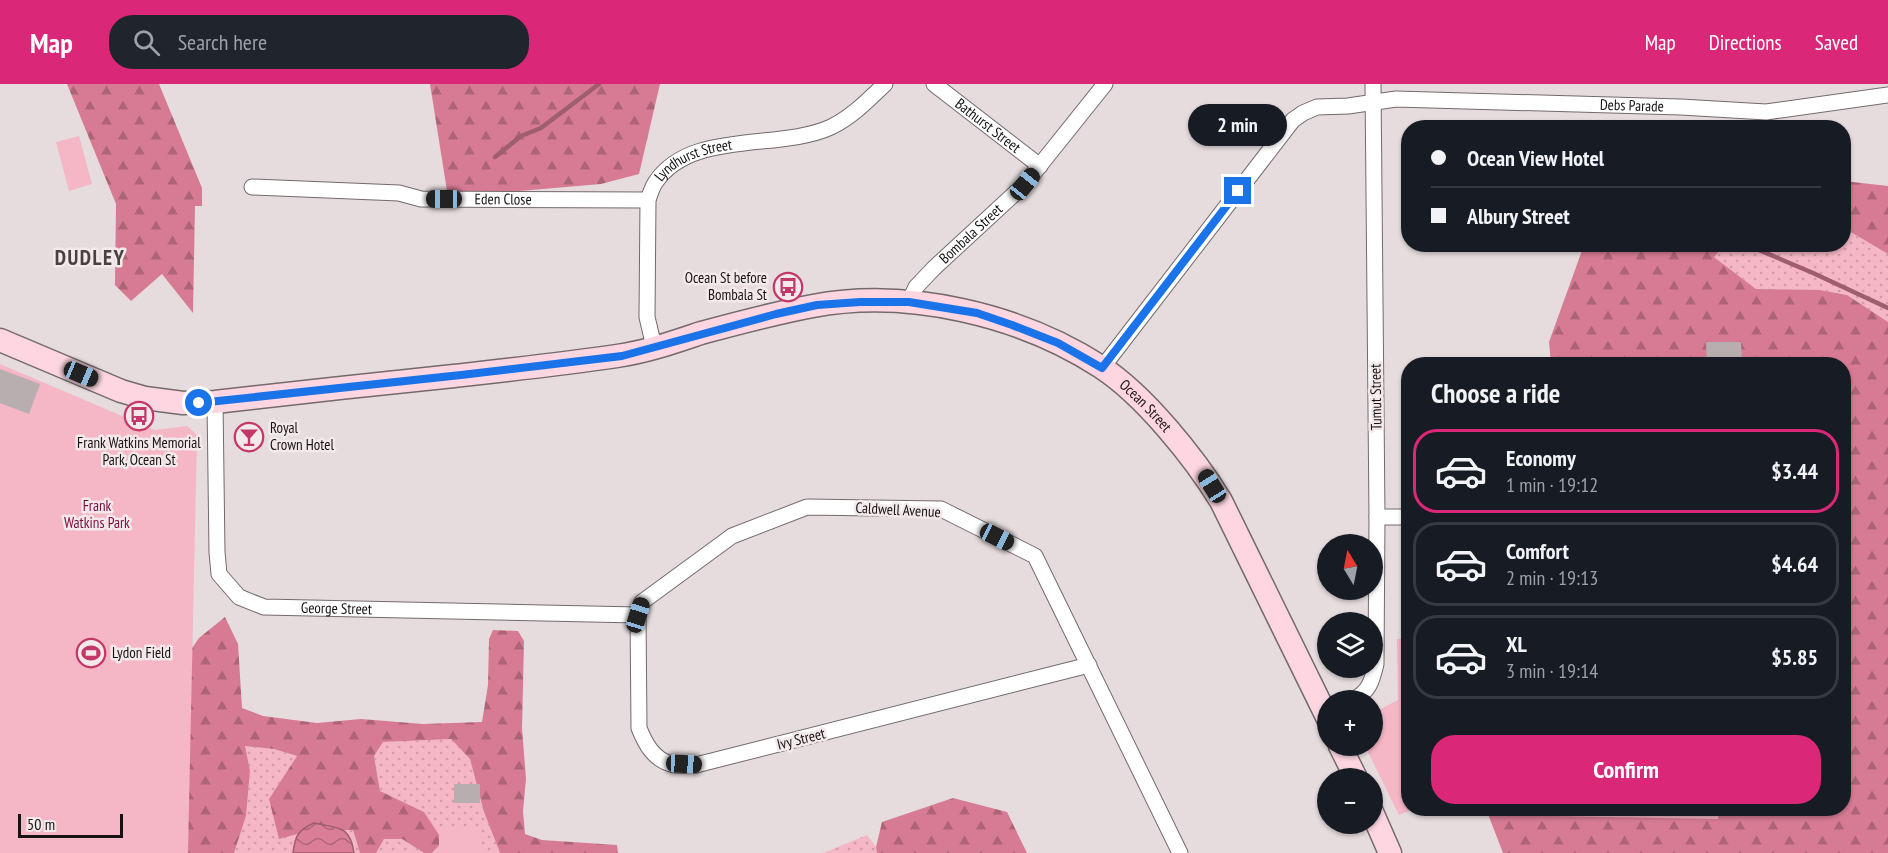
<!DOCTYPE html>
<meta charset="utf-8">
<style>
:root{--surface:#171b24;--page:#20242c;--text:#f1f3f6;--muted:#9ea1a6;--line:#363941;--accent:#db2777}
body{margin:0;font-family:"PT Sans Narrow",sans-serif;background:var(--page);color:var(--text);height:100vh;display:flex;flex-direction:column;font-size:22px;white-space:nowrap}
*{box-sizing:border-box;margin:0}
p{font-size:20px;color:var(--muted)}
.icon{flex:none;width:33px;height:33px;fill:none;stroke:currentColor;stroke-width:2;stroke-linecap:round;stroke-linejoin:round}
.map{position:relative;flex:1;overflow:hidden}
.sheet{position:absolute;left:1401px;top:273px;width:450px;height:459px;display:flex;flex-direction:column;background:var(--surface);border-radius:24px;box-shadow:0 2px 4px #0004}
.sheet>*{flex:none}
.guide{position:absolute;left:1401px;top:36px;width:450px;height:132px;border-radius:24px;box-shadow:0 2px 4px #0004;display:grid;align-content:center;height:132px;padding:0 30px;background:var(--surface)}
.needle{width:39px;rotate:350deg}
.tools{position:absolute;left:1317px;top:450px;display:grid;gap:12px}
.tools a{display:grid;place-items:center;width:66px;height:66px;border-radius:50%;background:var(--surface);box-shadow:0 2px 4px #0004;font-size:30px}
.scale{position:absolute;left:18px;bottom:15px;width:105px;box-sizing:border-box;padding-left:6px;border:3px solid #161314;border-top:0;font-size:16px;line-height:21px;white-space:nowrap;color:#161314;-webkit-text-stroke:4px #f3e9eb;paint-order:stroke}
.end{position:absolute;width:27px;height:27px;margin:-14px;border:8px solid #1a73e8;background:#fff;box-shadow:0 0 0 3px #fff}
.from{border-radius:50%}
.bubble{position:absolute;height:42px;border-radius:21px;background:var(--surface);box-shadow:0 2px 4px #0004;font-size:20px;font-weight:800;line-height:42px;text-align:center}
.car{position:absolute;width:18px;height:36px;margin:-18px -9px;border-radius:8px;box-shadow:0 0 4px 2px #0007;background:linear-gradient(#222 24%,#8ab4d8 0 40%,#222 0 76%,#8ab4d8 0 86%,#222 0)}
.guide b{display:flex;align-items:center;gap:21px;height:57px;font-size:22px}
.guide b+b{border-top:2px solid var(--line)}
.guide i{width:15px;height:15px;background:var(--text)}
ul{padding:0;list-style:none}
li{display:flex;align-items:center;gap:18px;height:84px;margin:0 12px 9px;padding:0 18px;border:3px solid var(--line);border-radius:24px}
li div{flex:1}
li b{display:block;font-size:22px}
li em{font-style:normal;font-weight:800}
li.selected{border-color:var(--accent)}
li>.icon{width:54px;height:54px;stroke-width:1.5}
h2{padding:0 30px;font-size:27px;line-height:72px}
.cta{display:flex;gap:12px;margin-top:auto;padding:12px 30px}
.cta a{flex:1;height:69px;border-radius:24px;background:var(--accent);color:#fff;font-size:24px;font-weight:800;line-height:69px;text-align:center}
header{display:flex;align-items:center;gap:36px;box-sizing:border-box;height:84px;padding:0 30px;background:var(--accent);color:#fff}
header strong{font-size:28px}
nav{display:flex;gap:33px;margin-inline-start:auto;font-size:21px}
.search{width:420px;height:54px;background:var(--page);display:flex;align-items:center;gap:15px;box-sizing:border-box;padding:0 21px;border-radius:24px;color:var(--muted);font-size:22px}
.map>svg:first-child{display:block}
</style>
<header>
<strong>Map</strong>
<div class="search"><svg class="icon" aria-label="search" viewBox="0 0 24 24"><circle cx="10" cy="10" r="6"/><path d="M15 15l6 6"/></svg>Search here</div>
<nav><a>Map</a><a>Directions</a><a>Saved</a></nav>
</header>
<div class="map">
<svg width="1888" height="769" viewBox="0 0 1888 769">
<defs>
<pattern id="grass-dots" width="8" height="8" patternUnits="userSpaceOnUse" patternTransform="scale(1.5)"><rect width="8" height="8" fill="#f5b6c5"/><path d="M2 2h.1M6 6h.1" fill="none" stroke="#d19ca8" stroke-width="1.8" stroke-linecap="round"/></pattern>
<pattern id="forest-firs" width="22" height="20" patternUnits="userSpaceOnUse" patternTransform="scale(1.5)"><rect width="22" height="20" fill="#d67b93"/><path d="M5 1l3.5 6h-7zM16 11l3.5 6h-7z" fill="#ad6477"/></pattern>
<pattern id="water-waves" width="16" height="10" patternUnits="userSpaceOnUse" patternTransform="scale(1.5)"><rect width="16" height="10" fill="#da7e97"/><path d="M0 5q4-4 8 0t8 0" fill="none" stroke="#b0667a"/></pattern>
</defs>
<rect width="100%" height="100%" fill="#e6dcde"/>
<g fill="url(#grass-dots)">
<path d="M1844,144L1888,170V238L1847,211L1820,206L1756,205L1714,173L1725,161L1844,160Z"/>
<path d="M451,655L470,675L484,728L500,769H432L442,758L424,728L380,707L374,672L383,658Z"/>
<path d="M244,662L274,665L297,672L269,715L312,746H353L360,769H234L246,732L250,687Z"/>
<path d="M867,751L876,763L877,769H823Z"/>
<path d="M384,755H402L424,769H376Z"/>
</g>
<g fill="url(#forest-firs)">
<path d="M67,0H159L202,104V122H195L193,229L162,190L131,217L115,201L116,120Z"/>
<path d="M430,0H660L639,90L601,100L448,113Z"/>
<path d="M1844,97L1888,102V170L1844,144Z"/>
<path d="M1584,161H1725L1714,173L1756,205L1820,206L1847,211L1888,238V769H1503L1486,725L1844,724V280H1551L1549,258Z"/>
<path d="M225,533L238,560L242,624L263,632L317,639L361,635L423,640L482,638L488,601L489,555L493,546L518,547L524,557L522,644L526,695L523,727L525,750L542,756L617,761L618,769H500L484,728L470,675L451,655L383,658L374,672L380,707L424,728L443,757L432,769H424L402,755H384L376,769H360L353,746H312L279,755L269,715L297,672L274,665L245,662L250,687L246,732L234,769H178L181,580L199,554Z"/>
<path d="M953,714L1007,728L1027,769H877L876,763L882,738Z"/>
</g>
<g fill="#f5b6c5">
<path d="M79,52L92,100L69,107L56,58Z"/>
<path d="M0,280L155,346L187,342L197,351L188,769H0Z"/>
<path d="M1397,555H1408V724L1413,725L1399,731L1365,662H1372L1373,629L1398,616Z"/>
<path d="M1461,725L1719,724V725L1718,735L1497,731L1461,729Z"/>
<rect x="439" y="743" width="40" height="26"/>
</g>
<path fill="url(#water-waves)" stroke="#9f5e70" stroke-width="1.5" d="M314,739C338,744 350,741 354,769H293C295,752 298,746 314,739Z"/>
<g fill="none" stroke-linecap="round" stroke-linejoin="round">
<g stroke="#9f5e70" stroke-width="4.5">
<path d="M495,73L521,52L541,44L599,0"/>
<path d="M1745,160L1813,189L1888,224"/>
</g>
</g>
<g fill="#b8aeb0">
<path d="M1706,258H1741L1742,278H1735L1736,280H1707Z"/>
<path d="M0,285L40,300L29,330L0,319Z"/>
<rect x="454" y="700" width="26" height="19"/>
</g>
<g fill="none" stroke-linecap="round" stroke-linejoin="round">
<g stroke="#736a6c" stroke-width="17">
<g id="street">
<path id="s1" d="M934,0L1040,82"/>
<path id="s2" d="M252,103L399,109L421,115L648,116"/>
<path id="s3" d="M909,218L916,203L934,184L1025,100L1105,0"/>
<path id="s4" d="M654,263L647,233L648,116C650,110 652,104 655,99C690,45 779,67 831,43C852,33 868,16 885,0"/>
<path id="s5" d="M1102,284L1293,36L1303,29L1317,23L1348,22L1396,15L1681,23L1766,28L1888,11"/>
<path id="s6" d="M215,318L217,468L219,490L239,513L264,523L638,531"/>
<path d="M1377,433H1408"/>
<path d="M1089,581L696,681C688,681 678,682 671,680C653,675 645,659 639,644L638,531L642,518L732,452L807,423L941,425L1035,472L1180,769"/>
<path d="M1353,616C1369,608 1372,597 1376,580L1377,433L1373,0"/>
</g>
</g>
<g stroke="#736a6c" stroke-width="25">
<g id="secondary">
<path id="s7" d="M0,256L121,307L145,314L183,319L215,318C295,309 374,300 454,292C508,286 563,280 617,272C646,268 674,258 701,249C738,239 775,229 813,222C908,204 1021,231 1101,283C1144,311 1194,373 1221,417L1328,635"/>
<path d="M1340,662L1356,694"/>
<path d="M1372,728L1390,769"/>
</g>
</g>
<use href="#street" stroke="#fff" stroke-width="15"/>
<use href="#secondary" stroke="#fdd6e1" stroke-width="22"/>
</g>
<g fill="none" stroke-linecap="round" stroke-linejoin="round">
<path stroke="#1a73e8" stroke-width="8" d="M199,319L461,291L622,272L776,230L817,221L860,218H909L977,229L1012,241L1058,259L1102,284L1238,107"/>
</g>
<defs>
<g id="bus-ring" transform="scale(1.5)"><circle r="9.5" fill="#f3e9eb" stroke="#c33769" stroke-width="1.5"/><path d="M-5-6H5V4H4V6H2V4H-2V6H-4V4H-5ZM-3.5-4V0h7V-4ZM-3.5 1.2v1.5H-2V1.2ZM2 1.2v1.5H3.5V1.2Z" fill="#c33769"/></g>
<g id="bar-ring" transform="scale(1.5)"><circle r="9.5" fill="#f3e9eb" stroke="#c33769" stroke-width="1.5"/><path d="M-6-5H6L.8 .8V4.5H3.5V6h-7V4.5H-.8V.8Z" fill="#c33769"/></g>
<g id="stadium-ring" transform="scale(1.5)"><circle r="9.5" fill="#f3e9eb" stroke="#c33769" stroke-width="1.5"/><path d="M0-5a6.5 5 0 1 0 0 10a6.5 5 0 1 0 0-10ZM-3.5-1.8h7v3.6h-7Z" fill="#c33769"/></g>
</defs>
<g fill-rule="evenodd">
<use href="#bus-ring" x="788" y="203"/>
<use href="#bus-ring" x="139" y="332"/>
<use href="#bar-ring" x="249" y="353"/>
<use href="#stadium-ring" x="91" y="569"/>
</g>
<g text-anchor="middle" stroke-width="5" stroke-linejoin="round" paint-order="stroke">
<g font-size="15" fill="#161314" stroke="#f3e9eb">
<text dy="5" stroke="none"><textPath href="#s5" startOffset="656">Debs Parade</textPath></text>
<text dy="5" stroke="none"><textPath href="#s1" startOffset="68">Bathurst Street</textPath></text>
<text dy="5" stroke="none"><textPath href="#s4" startOffset="213">Lyndhurst Street</textPath></text>
<text dy="5" stroke="none"><textPath href="#s2" startOffset="252">Eden Close</textPath></text>
<text dy="5" stroke="none"><textPath href="#s3" startOffset="93">Bombala Street</textPath></text>
<text transform="translate(1376 313) rotate(-91)" y="5">Tumut Street</text>
<text dy="5" stroke="none"><textPath href="#s7" startOffset="1194">Ocean Street</textPath></text>
<text transform="translate(898 426) rotate(3)" y="5">Caldwell Avenue</text>
<text dy="5" stroke="none"><textPath href="#s6" startOffset="302">George Street</textPath></text>
<text transform="translate(801 655) rotate(-14)" y="5">Ivy Street</text>
</g>
<g font-size="15" fill="#161314" stroke="#f3e9eb" text-anchor="start">
<text x="767" y="199" text-anchor="end">Ocean St before<tspan x="767" dy="17">Bombala St</tspan></text>
<text x="270" y="349">Royal<tspan x="270" dy="17">Crown Hotel</tspan></text>
<text x="139" y="364" text-anchor="middle">Frank Watkins Memorial<tspan x="139" dy="17">Park, Ocean St</tspan></text>
<text x="112" y="574">Lydon Field</text>
</g>
<g font-size="15" fill="#7c0a3b" stroke="#f3e9eb">
<text x="97" y="427">Frank<tspan x="97" dy="17">Watkins Park</tspan></text>
</g>
<g font-size="21" font-weight="bold" letter-spacing="1.5" fill="#484041" stroke="#f3e9eb">
<text x="90" y="181">DUDLEY</text>
</g>
</g>
</svg>
<div class="tools">
<a><svg class="needle" viewBox="-14 -14 28 28"><path d="M0-13l5 13h-10z" fill="#e53935"/><path d="M0 13l5-13h-10z" fill="#9ea1a6"/></svg></a>
<a><svg class="icon" aria-label="layers" viewBox="0 0 24 24"><path d="M12 4l9 5-9 5-9-5zM3 14l9 5 9-5"/></svg></a>
<a>+</a>
<a>−</a>
</div>
<div class="scale">50 m</div>
<i class="end from" style="left:199px;top:319px"></i>
<i class="end" style="left:1238px;top:107px"></i>
<div class="bubble" style="left:1188px;top:20px;width:99px">2 min</div>
<i class="car" style="left:1025px;top:100px;rotate:39deg"></i>
<i class="car" style="left:444px;top:115px;rotate:270deg"></i>
<i class="car" style="left:81px;top:290px;rotate:113deg"></i>
<i class="car" style="left:1212px;top:402px;rotate:328deg"></i>
<i class="car" style="left:997px;top:453px;rotate:117deg"></i>
<i class="car" style="left:638px;top:531px;rotate:17deg"></i>
<i class="car" style="left:684px;top:680px;rotate:93deg"></i>
<div class="guide">
<b><i class="from"></i>Ocean View Hotel</b>
<b><i></i>Albury Street</b>
</div>
<section class="sheet">
<h2>Choose a ride</h2>
<ul>
<li class="selected"><svg class="icon" aria-label="car" viewBox="0 0 24 24"><path d="M5 17H2v-5l4-1 3-4h7l3 4 3 1v5h-3M9 17h6M6 11h13"/><circle cx="7" cy="17" r="2"/><circle cx="17" cy="17" r="2"/></svg><div><b>Economy</b><p>1 min · 19:12</p></div><em>$3.44</em></li>
<li><svg class="icon" aria-label="car" viewBox="0 0 24 24"><path d="M5 17H2v-5l4-1 3-4h7l3 4 3 1v5h-3M9 17h6M6 11h13"/><circle cx="7" cy="17" r="2"/><circle cx="17" cy="17" r="2"/></svg><div><b>Comfort</b><p>2 min · 19:13</p></div><em>$4.64</em></li>
<li><svg class="icon" aria-label="car" viewBox="0 0 24 24"><path d="M5 17H2v-5l4-1 3-4h7l3 4 3 1v5h-3M9 17h6M6 11h13"/><circle cx="7" cy="17" r="2"/><circle cx="17" cy="17" r="2"/></svg><div><b>XL</b><p>3 min · 19:14</p></div><em>$5.85</em></li>
</ul>
<div class="cta"><a>Confirm</a></div>
</section>
</div>
